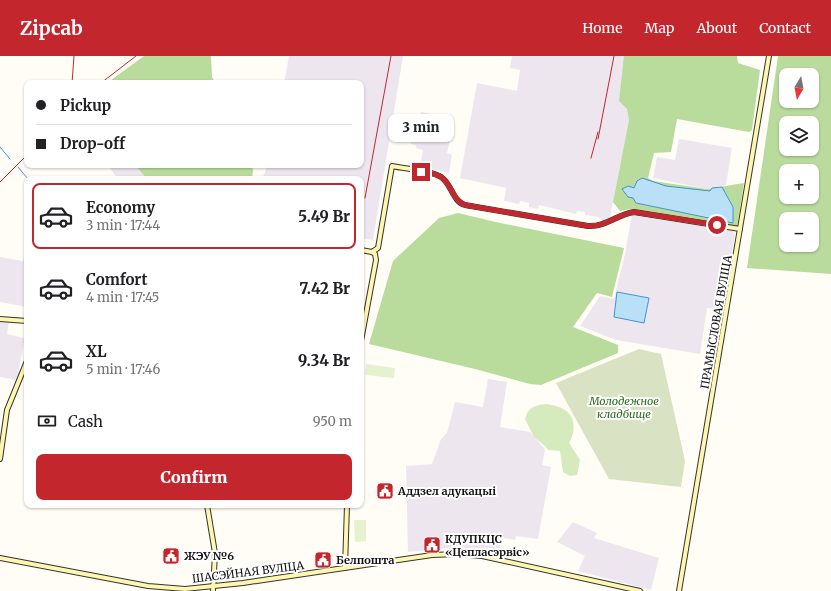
<!DOCTYPE html>
<meta charset="utf-8">
<style>
:root{--surface:#fff;--page:#f2f2f2;--text:#202124;--muted:#757577;--line:#e0e0e0;--accent:#c4262e}
body{margin:0;font-family:Merriweather,serif;background:var(--page);color:var(--text);height:100vh;display:flex;flex-direction:column;font-size:15px;white-space:nowrap}
*{box-sizing:border-box;margin:0}
p{font-size:13px;color:var(--muted)}
.icon{flex:none;width:22px;height:22px;fill:none;stroke:currentColor;stroke-width:2;stroke-linecap:round;stroke-linejoin:round}
.map{position:relative;flex:1;overflow:hidden}
.drawer{position:absolute;left:24px;top:120px;width:340px;height:332px;display:flex;flex-direction:column;background:var(--surface);border-radius:8px;box-shadow:0 1px 3px #0004}
.drawer>*{flex:none}
.banner{position:absolute;left:24px;top:24px;width:340px;height:88px;border-radius:8px;box-shadow:0 1px 3px #0004;display:grid;align-content:center;height:88px;padding:0 12px;background:var(--surface)}
.needle{width:26px;rotate:190deg}
.fabs{position:absolute;left:779px;top:12px;display:grid;gap:8px}
.fabs a{display:grid;place-items:center;width:40px;height:40px;border-radius:8px;background:var(--surface);box-shadow:0 1px 3px #0004;font-size:20px}
.end{position:absolute;width:18px;height:18px;margin:-9px;border:5px solid #c4262e;background:#fff;box-shadow:0 0 0 2px #fff}
.from{border-radius:50%}
.bubble{position:absolute;height:28px;border-radius:8px;background:var(--surface);box-shadow:0 1px 3px #0004;font-size:13px;font-weight:800;line-height:28px;text-align:center}
.banner b{display:flex;align-items:center;gap:14px;height:38px;font-size:15px}
.banner b+b{border-top:1px solid var(--line)}
.banner i{width:10px;height:10px;background:var(--text)}
ul{padding:7px 0 0;list-style:none}
li{display:flex;align-items:center;gap:12px;height:66px;margin:0 8px 6px;padding:0 4px;border:2px solid transparent;border-radius:8px}
li div{flex:1}
li b{display:block;font-size:15px}
li em{font-style:normal;font-weight:800}
li.active{border-color:var(--accent)}
li>.icon{width:36px;height:36px;stroke-width:1.5}
.pay{display:flex;align-items:center;gap:10px;height:44px;padding:0 12px;font-size:15px}
.pay p{margin-inline-start:auto}
.action{display:flex;gap:8px;margin-top:auto;padding:8px 12px}
.action a{flex:1;height:46px;border-radius:8px;background:var(--accent);color:#fff;font-size:16px;font-weight:800;line-height:46px;text-align:center}
header{display:flex;align-items:center;gap:24px;box-sizing:border-box;height:56px;padding:0 20px;background:var(--accent);color:#fff}
header strong{font-size:19px}
nav{display:flex;gap:22px;margin-inline-start:auto;font-size:14px}
.map>svg:first-child{display:block}
</style>
<header>
<strong>Zipcab</strong>
<nav><a>Home</a><a>Map</a><a>About</a><a>Contact</a></nav>
</header>
<div class="map">
<svg width="831" height="535" viewBox="0 0 831 535">
<rect width="100%" height="100%" fill="#fffdf5"/>
<g fill="#eee6ef">
<path d="M289,0H403L373,184L361,182V123H262L268,109H361V27H284Z"/>
<path d="M512,0H625L632,49L611,156L610,162L607,164L603,166L598,161L585,159V156L577,155L576,158L539,149L538,153L529,151V147L520,145L519,148L504,145L506,132L460,122L477,27L517,35L520,14L510,12Z"/>
<path d="M421,56L454,63L447,97L452,99L449,117L420,111L423,94L416,92V89L411,88L416,62H420Z"/>
<path d="M679,83L732,92L726,129L707,133L653,122L657,101L675,104Z"/>
<path d="M108,109H135L147,123H118Z"/>
<path d="M632,158L733,175L735,178L731,203L727,208L718,253L707,252L700,298L616,284L580,270L600,240L614,243L625,198Z"/>
<path d="M0,201L23,205L24,202L27,203V251L0,246Z"/>
<path d="M0,264L9,265L7,278L27,283L24,285L17,324L0,321Z"/>
<path d="M488,323L507,326L500,371L530,376L545,393L542,409L551,411L538,483L516,480L515,484L502,482L498,499L462,491L408,496L406,410L432,408L441,383L447,377L455,346L483,351Z"/>
<path d="M573,466L597,477L594,482L659,502L651,534L578,515L585,500L557,486Z"/>
</g>
<path fill="#d5ebbd" d="M547,348C552,349 558,350 563,353C576,359 576,376 569,387L580,404L577,419L570,420L563,416L560,395L548,394L545,390L534,381L525,363C528,351 535,349 547,348Z"/>
<g fill="#b9dc9c" fill-rule="evenodd">
<path d="M144,0H211L212,21L215,27H107Z"/>
<path d="M624,0H737L738,7L760,14L752,74L749,76L677,63L671,96L654,97L648,122L653,125L707,133L744,127L737,171L631,153L620,155L613,146L629,64L627,53L619,45Z"/>
<path d="M778,0H831V218L747,212ZM786,19H812V45H786ZM786,67H812V93H786ZM786,115H812V141H786ZM786,163H812V189H786Z"/>
<path d="M135,109H251L253,114L252,123H147Z"/>
<path d="M458,157L500,167L624,192L612,241L597,237L573,271L618,289V297L541,329L530,328L475,313L369,288L393,205L439,162Z"/>
</g>
<path fill="#d9e3c4" d="M639,293L661,298L685,405L681,431L609,423L556,327Z"/>
<g fill="#e6f2cf">
<path d="M366,308L395,312L394,322L365,319Z"/>
<path d="M354,464H366V485L355,486Z"/>
</g>
<g fill="#b9e0f7" stroke="#3f96cf">
<path d="M642,122L666,130L710,135L712,132L722,131L733,151V167L636,147L633,142L628,141L622,133L628,130L634,132L637,125Z"/>
<path d="M617,236L649,242L644,267L614,261Z"/>
</g>
<g fill="none" stroke-linecap="round" stroke-linejoin="round">
<g stroke="#3f96cf" stroke-width="1">
<path d="M0,91L10,103"/>
<path d="M18,111L28,123"/>
</g>
<g stroke="#333" stroke-width="6">
<g id="secondary">
<path d="M361,194L372,196"/>
<path d="M372,196L378,192L392,110C405,113 431,114 441,121C452,128 452,145 465,149L588,170C606,171 618,158 634,156L740,173"/>
<path d="M0,263L27,265"/>
<path d="M361,285L376,204L375,198L372,196"/>
<path d="M0,403L7,354L27,305"/>
<path d="M207,449L215,497L213,535"/>
<path d="M0,502L148,530L185,533L243,527L432,499L458,498L482,500L640,535"/>
<path d="M345,512L347,449"/>
<path d="M679,535L769,0"/>
</g>
</g>
<use href="#secondary" stroke="#fff6b0" stroke-width="4"/>
<g stroke="#c4262e" stroke-width="1">
<path d="M72,27L74,0"/>
<path d="M101,27L136,0"/>
<path d="M598,83L614,0"/>
<path d="M591,102L598,76"/>
<path d="M0,126L27,99"/>
<path d="M365,142L391,0"/>
</g>
</g>
<g fill="none" stroke-linecap="round" stroke-linejoin="round">
<path stroke="#c4262e" stroke-width="5" d="M421,116C427,117 434,117 440,120C452,127 452,144 465,149L588,170C606,171 618,158 634,156L717,169"/>
</g>
<defs>
<g id="civic-square" transform="scale(0.9)"><rect x="-9" y="-9" width="18" height="18" rx="4" fill="#c4262e" stroke="#fff"/><path d="M-.6-6.5H3V-4.5H.6V-3L4-1V1h2V6H-6V1h2V-1L-.6-3ZM-1.2 2.5V6h2.4V2.5Z" fill="#fff"/></g>
</defs>
<g fill-rule="evenodd">
<use href="#civic-square" x="385" y="435"/>
<use href="#civic-square" x="432" y="489"/>
<use href="#civic-square" x="171" y="500"/>
<use href="#civic-square" x="323" y="504"/>
</g>
<g text-anchor="middle" stroke-width="4" stroke-linejoin="round" paint-order="stroke">
<g font-size="11" fill="#111" stroke="#fff">
<text transform="translate(716 266) rotate(-80)" y="4">ПРАМЫСЛОВАЯ ВУЛІЦА</text>
<text transform="translate(248 516) rotate(-7)" y="4">ШАСЭЙНАЯ ВУЛІЦА</text>
</g>
<g font-size="11" font-style="italic" fill="#2f6b1f" stroke="#fff">
<text x="624" y="349">Молодежное<tspan x="624" dy="13">кладбище</tspan></text>
</g>
<g font-size="11" font-weight="bold" fill="#111" stroke="#fff" text-anchor="start">
<text x="398" y="439">Аддзел адукацыі</text>
<text x="445" y="487">КДУПКЦС<tspan x="445" dy="13">«Цепласэрвіс»</tspan></text>
<text x="184" y="504">ЖЭУ №6</text>
<text x="336" y="508">Белпошта</text>
</g>
</g>
</svg>
<div class="fabs">
<a><svg class="needle" viewBox="-14 -14 28 28"><path d="M0-13l5 13h-10z" fill="#e53935"/><path d="M0 13l5-13h-10z" fill="#757577"/></svg></a>
<a><svg class="icon" aria-label="layers" viewBox="0 0 24 24"><path d="M12 4l9 5-9 5-9-5zM3 14l9 5 9-5"/></svg></a>
<a>+</a>
<a>−</a>
</div>
<i class="end from" style="left:717px;top:169px"></i>
<i class="end" style="left:421px;top:116px"></i>
<div class="bubble" style="left:388px;top:58px;width:66px">3 min</div>
<div class="banner">
<b><i class="from"></i>Pickup</b>
<b><i></i>Drop-off</b>
</div>
<section class="drawer">
<ul>
<li class="active"><svg class="icon" aria-label="car" viewBox="0 0 24 24"><path d="M5 17H2v-5l4-1 3-4h7l3 4 3 1v5h-3M9 17h6M6 11h13"/><circle cx="7" cy="17" r="2"/><circle cx="17" cy="17" r="2"/></svg><div><b>Economy</b><p>3 min · 17:44</p></div><em>5.49 Br</em></li>
<li><svg class="icon" aria-label="car" viewBox="0 0 24 24"><path d="M5 17H2v-5l4-1 3-4h7l3 4 3 1v5h-3M9 17h6M6 11h13"/><circle cx="7" cy="17" r="2"/><circle cx="17" cy="17" r="2"/></svg><div><b>Comfort</b><p>4 min · 17:45</p></div><em>7.42 Br</em></li>
<li><svg class="icon" aria-label="car" viewBox="0 0 24 24"><path d="M5 17H2v-5l4-1 3-4h7l3 4 3 1v5h-3M9 17h6M6 11h13"/><circle cx="7" cy="17" r="2"/><circle cx="17" cy="17" r="2"/></svg><div><b>XL</b><p>5 min · 17:46</p></div><em>9.34 Br</em></li>
</ul>
<div class="pay"><svg class="icon" aria-label="cash" viewBox="0 0 24 24"><path d="M3 7h18v10H3z"/><circle cx="12" cy="12" r="2"/></svg>Cash<p>950 m</p></div>
<div class="action"><a>Confirm</a></div>
</section>
</div>
